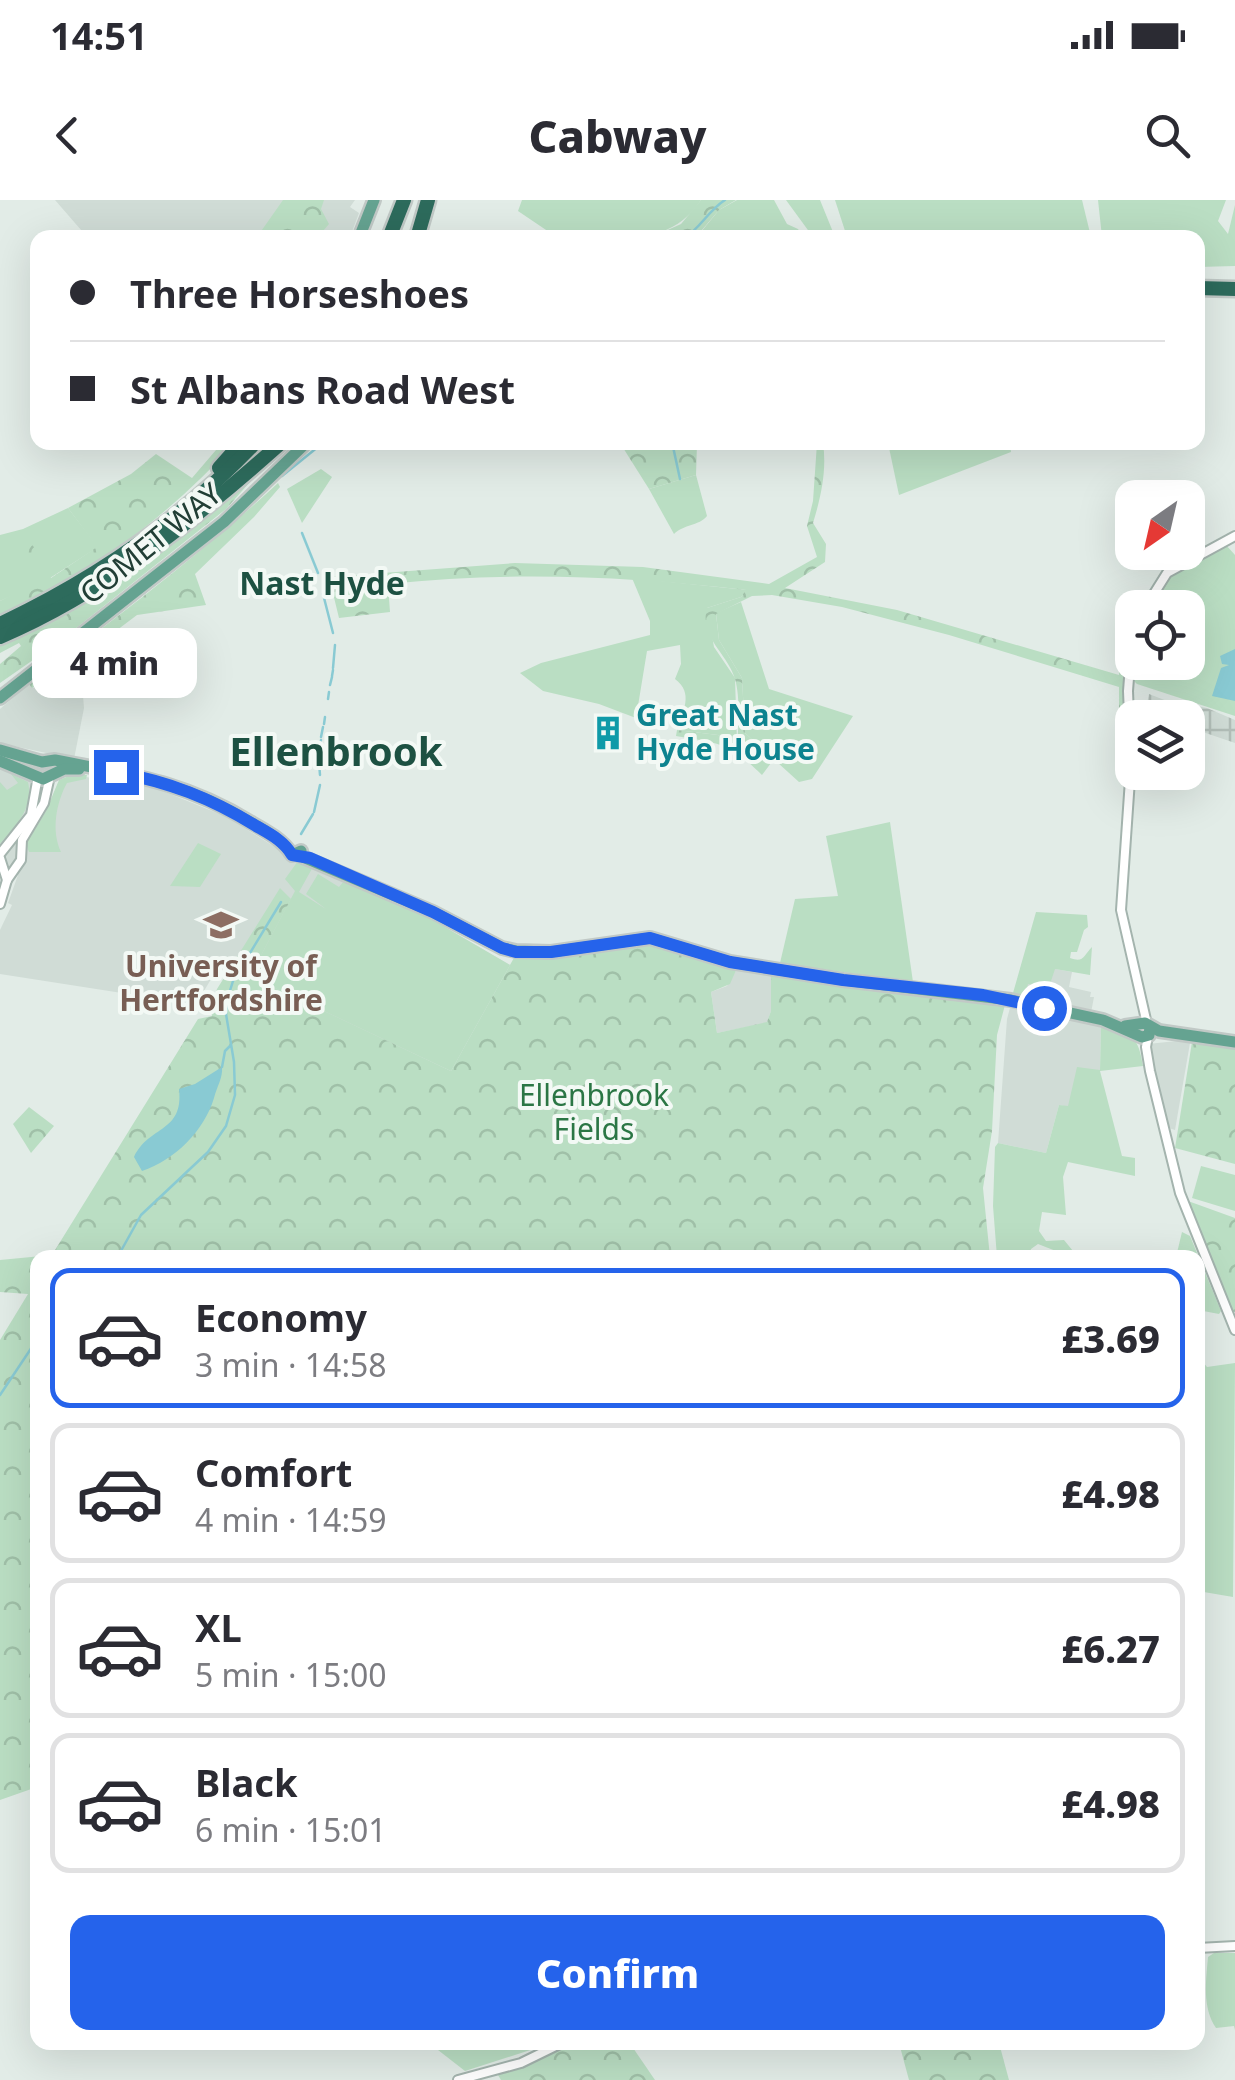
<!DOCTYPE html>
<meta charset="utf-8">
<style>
:root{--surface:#fff;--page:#f2f2f3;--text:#2b2b33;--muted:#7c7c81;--line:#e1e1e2;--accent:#2563eb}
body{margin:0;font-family:"Noto Sans",sans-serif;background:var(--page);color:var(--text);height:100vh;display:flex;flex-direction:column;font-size:38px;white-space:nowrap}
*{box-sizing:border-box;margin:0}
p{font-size:32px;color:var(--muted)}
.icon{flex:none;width:55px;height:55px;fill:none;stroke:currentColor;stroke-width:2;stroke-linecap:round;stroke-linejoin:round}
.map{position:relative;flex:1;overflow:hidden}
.side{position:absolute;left:30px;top:1050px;width:1175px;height:800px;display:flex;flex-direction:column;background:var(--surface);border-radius:20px;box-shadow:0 10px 40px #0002}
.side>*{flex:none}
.top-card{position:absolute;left:30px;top:30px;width:1175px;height:220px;border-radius:20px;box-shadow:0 10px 40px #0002;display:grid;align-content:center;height:220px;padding:0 40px;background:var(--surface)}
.needle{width:65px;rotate:214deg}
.buttons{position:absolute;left:1115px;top:280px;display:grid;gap:20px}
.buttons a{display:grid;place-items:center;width:90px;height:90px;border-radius:20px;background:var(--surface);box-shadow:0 10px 40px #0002;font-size:50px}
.end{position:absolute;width:45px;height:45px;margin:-22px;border:12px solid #2563eb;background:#fff;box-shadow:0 0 0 5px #fff}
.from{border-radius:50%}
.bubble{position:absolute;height:70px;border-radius:20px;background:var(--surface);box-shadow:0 10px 40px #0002;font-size:32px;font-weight:800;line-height:70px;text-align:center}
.top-card b{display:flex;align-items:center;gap:35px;height:95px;font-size:38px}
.top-card b+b{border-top:2px solid var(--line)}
.top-card i{width:25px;height:25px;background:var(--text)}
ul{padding:18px 0 0;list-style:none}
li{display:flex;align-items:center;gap:30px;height:140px;margin:0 20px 15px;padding:0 20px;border:5px solid var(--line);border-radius:20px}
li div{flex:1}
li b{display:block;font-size:38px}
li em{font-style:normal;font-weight:800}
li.current{border-color:var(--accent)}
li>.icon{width:90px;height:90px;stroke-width:1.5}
.button{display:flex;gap:20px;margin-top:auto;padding:20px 40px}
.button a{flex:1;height:115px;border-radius:20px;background:var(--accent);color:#fff;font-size:40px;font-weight:800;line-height:115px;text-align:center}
.status{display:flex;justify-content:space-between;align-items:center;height:70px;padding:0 50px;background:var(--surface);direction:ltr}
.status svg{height:28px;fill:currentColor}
header{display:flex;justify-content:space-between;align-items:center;height:130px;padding:0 40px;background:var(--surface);font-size:45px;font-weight:800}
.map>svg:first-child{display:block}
</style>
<div class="status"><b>14:51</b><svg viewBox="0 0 49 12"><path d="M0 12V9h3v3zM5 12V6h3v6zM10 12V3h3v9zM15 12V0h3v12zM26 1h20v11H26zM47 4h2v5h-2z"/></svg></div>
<header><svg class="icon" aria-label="back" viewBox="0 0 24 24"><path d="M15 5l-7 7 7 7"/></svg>Cabway<svg class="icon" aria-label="search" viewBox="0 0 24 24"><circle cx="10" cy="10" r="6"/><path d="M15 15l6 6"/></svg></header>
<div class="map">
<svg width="1235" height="1880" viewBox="0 0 1235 1880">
<defs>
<pattern id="industrial-grid" width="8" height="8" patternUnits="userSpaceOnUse" patternTransform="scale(2.5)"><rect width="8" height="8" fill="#d0dcd6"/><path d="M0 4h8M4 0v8" fill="none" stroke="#b2beb8"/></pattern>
<pattern id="forest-crowns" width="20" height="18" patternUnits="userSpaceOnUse" patternTransform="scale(2.5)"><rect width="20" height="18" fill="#badec3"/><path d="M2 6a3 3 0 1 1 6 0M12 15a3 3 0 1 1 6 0" fill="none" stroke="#a0c0a8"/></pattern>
</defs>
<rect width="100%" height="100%" fill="#e2ece7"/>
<g fill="#d0dcd6">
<path d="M55,0H355L350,7L359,13L350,37L88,38Z"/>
<path d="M80,458L84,508L74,559L0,543V509L29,484L33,488Z"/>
<path d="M0,566L27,578L32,585L28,612L11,637L30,638L43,620L58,583L74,575L158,589L227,617L283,652L431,719L510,765L451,871L220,764L201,796L186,803L0,774V730L12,705L8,703L18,675L0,668Z"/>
<path d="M1022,763L1072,772L1069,787L1091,792L1090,797H1094L1089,823L1101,827L1100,871L1068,907L1059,905L1046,953L998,943L1007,819Z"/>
<path d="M737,768L771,775V811L767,823L717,833L711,792L727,786Z"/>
<path d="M1186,840L1190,843L1175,930L1169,928L1148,844Z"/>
</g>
<path fill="url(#industrial-grid)" d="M1149,494L1180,506L1181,503L1207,508L1235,520V543L1188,527V518L1154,515L1147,504Z"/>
<g fill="#badec3">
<path d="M522,0H701C667,52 606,37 551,37L552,34L518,11Z"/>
<path d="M737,0H774L787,24L798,29L803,37L696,38L719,10Z"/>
<path d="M786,0H820L835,37H813Z"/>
<path d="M835,0H1082L1091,37H847Z"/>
<path d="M1098,0H1226L1218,21L1228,34L1235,5V66L1198,67V38L1102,37Z"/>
<path d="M888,243H1010L1011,252L899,295Z"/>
<path d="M321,269L332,277L302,323L287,289Z"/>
<path d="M696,275L707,316C699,326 684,324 674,334L649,289Z"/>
<path d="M68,308L98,347L50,378L0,401V335L23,329Z"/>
<path d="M1225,344L1235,355V516L1137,484L1134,481L1133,463L1188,462V408L1149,407L1169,376Z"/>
<path d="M632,378L747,390L741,397L707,408L714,447L735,478L737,543L718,535L677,530C683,511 694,493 675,479L681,464L680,445L647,451L636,518L599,504L543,491L520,473L541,463L650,435V421Z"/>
<path d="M741,402L769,489L853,516L812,579L799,582L745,533L742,478L719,440L716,413Z"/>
<path d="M76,573L87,575L86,579L67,583C56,603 51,631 61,652H29L26,644L46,611L59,580Z"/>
<path d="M11,574L28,582C34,608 16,625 0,644V582L7,590L18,583Z"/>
<path d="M890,622L913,782L780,763L795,699L838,696L826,636Z"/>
<path d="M198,643L221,654L200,687L170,686Z"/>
<path d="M298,661L314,665L299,692L326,709L306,694L318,674L339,687L344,681L431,719L510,765L451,871L250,776L295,691L285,679Z"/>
<path d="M1036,712L1087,715L1088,727L1084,730L1077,752H1071L1070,758C1084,763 1083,756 1092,747L1090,775L1055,769L1049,787L1028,784L1024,800L1014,798L1013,793Z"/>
<path d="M1105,826C1133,837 1138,835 1143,866L1100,871L1122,956L1135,958V976L1068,962L1063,977L1066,1015L1042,1012L1039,1031L1046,1041L1064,1040L1073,1051L1061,1053L1038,1044L1031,1049L1029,1057H997L993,1006L995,947L998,943L1046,953L1059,905L1068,906L1077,867L1100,870L1101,827Z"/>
<path d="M1201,966L1235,975V1011L1192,998Z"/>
<path d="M1182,1032L1190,1036L1221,1111L1219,1114L1198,1110V1058L1176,1057Z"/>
<path d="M1198,1156L1207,1167L1235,1163L1233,1397L1198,1391Z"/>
<path d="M1214,1753H1235V1830L1234,1826L1216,1828C1202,1807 1206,1781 1208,1757Z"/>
<path d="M429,1843H552L465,1871Z"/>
</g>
<g fill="url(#forest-crowns)">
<path d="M283,0H324L321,9L329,24L318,37H257Z"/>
<path d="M701,0H736L719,10L696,37H652L681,24Z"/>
<path d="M222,243H235C168,317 90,374 0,417V401L32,384L38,374L28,355L7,351L0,353V345L27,335L51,378L97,347L68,308L131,274L156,254L192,278Z"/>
<path d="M620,243H697L696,275L649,289Z"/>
<path d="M817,243H823C827,270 821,297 813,323L826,344L825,362L785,388L897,410L1119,475L1121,448L1129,428L1132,429L1126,455L1127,527L1119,526V487L949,435L842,407L772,395L752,396L716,414L719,440L742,478L745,533L774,559L762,575C728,542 722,544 676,536L677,530L718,535L737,543C739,525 740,496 735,479C728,454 699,437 707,408L741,397L746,390C626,376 508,371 388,384L390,412L339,418L329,377L515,363L643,367L769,384L817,357L807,326L813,301Z"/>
<path d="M256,270L258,273L226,309L56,444L0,483V464L21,446L19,443L0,453V443C27,431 90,407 107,387Z"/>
<path d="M278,283L280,287L254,317L195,374L206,405L137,415L80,458L32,488L29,484C114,419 199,356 278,283Z"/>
<path d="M280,688L291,699L250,776L451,871L515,756L650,744L737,768L730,784L711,792L717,833L767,822L771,811V775L1005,805L997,835L992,931L983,988L990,1057L38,1058L37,1587L0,1600V1140L28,1094L0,1092V1060L52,1055L198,819L212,816L210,806L217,789Z"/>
<path d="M1192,842L1235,848V964L1175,948Z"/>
<path d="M29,907L54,926L31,953L13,924Z"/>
<path d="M1188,1001L1235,1018V1112L1231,1111Z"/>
<path d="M629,1842L655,1880H501L498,1875L575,1843Z"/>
<path d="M899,1843H999L1009,1880H909Z"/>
</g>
<g fill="#89cad3">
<path d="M1235,449V501L1212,496L1221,468L1229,465L1222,464L1220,456Z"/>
<path d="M222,867C223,878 217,886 214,898C204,931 175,960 142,971L134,957C149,925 184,933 179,889L195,884Z"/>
</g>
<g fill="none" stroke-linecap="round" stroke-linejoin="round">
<g stroke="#89cad3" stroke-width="2.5">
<path d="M685,38C701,27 709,10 725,0"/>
<path d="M672,242L680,279"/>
<path d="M282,276L324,242"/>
<path d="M302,333L318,373"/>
<path d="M323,394L333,433"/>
<path d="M333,468L335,445"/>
<path d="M332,476L333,470"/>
<path d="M330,485L332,477"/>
<path d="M328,499L329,492"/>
<path d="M324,524L325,517"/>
<path d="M321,537L323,527"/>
<path d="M320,544L321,540"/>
<path d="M318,549L320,575"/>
<path d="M314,612L320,585"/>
<path d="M301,634L313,614"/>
<path d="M222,867L225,851L230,846"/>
<path d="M117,1058L141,1015L208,952L226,926L235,895L234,862L226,814L228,797L233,781L281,702"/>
<path d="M0,1195L38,1138"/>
</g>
<g stroke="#a4b4ae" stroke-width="12">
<g id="minor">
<path d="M1145,408L1167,373L1235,336"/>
<path d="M1132,439L1128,491L1131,565L1121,710L1147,824"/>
<path d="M0,654L31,615L38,576"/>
<path d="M0,658L7,680"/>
<path d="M0,704L7,680L21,660L22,640L44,603L50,576"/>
<path d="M1148,836L1146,847L1150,871L1180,993L1235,1130"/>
<path d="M1198,1748L1235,1746"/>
<path d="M458,1880L521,1863L564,1842"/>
</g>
</g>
<g stroke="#c1c9c6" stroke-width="16">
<g id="major">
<path d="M359,38L374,0"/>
<path d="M0,498L224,322L307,242"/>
<path d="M0,550L42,562L55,560C130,575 183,581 250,622C266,631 283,640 292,655L301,651"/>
<path d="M0,561L43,579L64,569H79"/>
<path d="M298,655L433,712L502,748L516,751L551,752L650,738L730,762L843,780L1011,800L1103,820L1142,837L1149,835L1150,827"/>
<path d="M1125,826L1145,823L1159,831L1235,842"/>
</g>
</g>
<g stroke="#c1c9c6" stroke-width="19">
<g id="highway">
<path d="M389,38L404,0"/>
<path d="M417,38L428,0"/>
<path d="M1198,88L1235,89"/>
<path d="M219,268L242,242"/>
<path d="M0,424C95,379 183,319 256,242"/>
<path d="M0,437C104,393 198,317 282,242"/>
</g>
</g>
<use href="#minor" stroke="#fff" stroke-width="8"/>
<use href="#major" stroke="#65a391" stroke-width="11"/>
<use href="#highway" stroke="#2d6b5c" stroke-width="14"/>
</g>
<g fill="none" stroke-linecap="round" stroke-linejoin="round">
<path stroke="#2563eb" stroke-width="12" d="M116,572C169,582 211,598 256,626C270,634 284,641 292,655L310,658L433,712L502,748L516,752H551L650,738L730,762L843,780L983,795L1044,808"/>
</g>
<defs>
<g id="building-bare" transform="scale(2.7)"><path d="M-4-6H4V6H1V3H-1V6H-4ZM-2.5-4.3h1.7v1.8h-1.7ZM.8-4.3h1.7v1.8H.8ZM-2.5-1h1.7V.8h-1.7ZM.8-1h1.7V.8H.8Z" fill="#0f9aa8" stroke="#f3f9f5" stroke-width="2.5" paint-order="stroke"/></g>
<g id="university-bare" transform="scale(2.7)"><path d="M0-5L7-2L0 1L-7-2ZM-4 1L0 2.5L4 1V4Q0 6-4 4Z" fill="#8d6e63" stroke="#f3f9f5" stroke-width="2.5" paint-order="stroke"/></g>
</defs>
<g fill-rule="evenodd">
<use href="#building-bare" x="608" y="533"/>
<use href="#university-bare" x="221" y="725"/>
</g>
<g text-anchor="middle" stroke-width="8" stroke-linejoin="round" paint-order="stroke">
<g font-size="30" fill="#213e35" stroke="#f3f9f5">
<text transform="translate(151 344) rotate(-39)" y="10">COMET WAY</text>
</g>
<g font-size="30" font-weight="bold" fill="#0d838f" stroke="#f3f9f5" text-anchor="start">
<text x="636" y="526">Great Nast<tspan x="636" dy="34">Hyde House</tspan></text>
</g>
<g font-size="30" font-weight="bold" fill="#785e54" stroke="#f3f9f5">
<text x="221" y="777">University of<tspan x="221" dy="34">Hertfordshire</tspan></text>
</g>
<g font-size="30" fill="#2b7645" stroke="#f3f9f5">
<text x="594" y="906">Ellenbrook<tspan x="594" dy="34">Fields</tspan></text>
</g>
<g font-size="32" font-weight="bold" fill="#1d5142" stroke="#f3f9f5">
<text x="322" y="395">Nast Hyde</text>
</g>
<g font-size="40" font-weight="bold" fill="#1d5142" stroke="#f3f9f5">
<text x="336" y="566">Ellenbrook</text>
</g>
</g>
</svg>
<div class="buttons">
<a><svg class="needle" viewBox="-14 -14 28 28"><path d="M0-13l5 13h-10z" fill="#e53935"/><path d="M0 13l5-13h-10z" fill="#7c7c81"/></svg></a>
<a><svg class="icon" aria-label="locate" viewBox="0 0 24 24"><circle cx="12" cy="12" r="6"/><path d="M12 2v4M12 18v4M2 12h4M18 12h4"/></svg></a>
<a><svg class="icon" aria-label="layers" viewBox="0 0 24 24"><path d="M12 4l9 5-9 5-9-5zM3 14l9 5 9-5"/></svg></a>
</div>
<i class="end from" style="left:1044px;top:808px"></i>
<i class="end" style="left:116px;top:572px"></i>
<div class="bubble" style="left:32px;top:428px;width:165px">4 min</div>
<div class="top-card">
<b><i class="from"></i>Three Horseshoes</b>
<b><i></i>St Albans Road West</b>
</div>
<section class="side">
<ul>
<li class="current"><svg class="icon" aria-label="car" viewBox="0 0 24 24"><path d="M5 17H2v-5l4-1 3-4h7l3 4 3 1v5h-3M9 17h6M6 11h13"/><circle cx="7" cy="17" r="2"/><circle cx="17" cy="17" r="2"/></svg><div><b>Economy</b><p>3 min · 14:58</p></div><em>£3.69</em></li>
<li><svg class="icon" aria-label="car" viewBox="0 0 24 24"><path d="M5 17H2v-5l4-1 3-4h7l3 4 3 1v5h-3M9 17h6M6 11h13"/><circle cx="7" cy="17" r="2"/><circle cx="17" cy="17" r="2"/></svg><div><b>Comfort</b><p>4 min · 14:59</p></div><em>£4.98</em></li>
<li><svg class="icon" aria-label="car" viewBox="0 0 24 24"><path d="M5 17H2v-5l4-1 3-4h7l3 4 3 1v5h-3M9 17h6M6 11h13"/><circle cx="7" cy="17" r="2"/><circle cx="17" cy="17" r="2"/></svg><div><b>XL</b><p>5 min · 15:00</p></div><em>£6.27</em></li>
<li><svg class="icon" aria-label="car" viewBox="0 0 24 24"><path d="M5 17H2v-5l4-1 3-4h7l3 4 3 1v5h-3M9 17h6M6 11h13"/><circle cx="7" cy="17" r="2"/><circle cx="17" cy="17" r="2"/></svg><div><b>Black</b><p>6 min · 15:01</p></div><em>£4.98</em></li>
</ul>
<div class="button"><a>Confirm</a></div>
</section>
</div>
